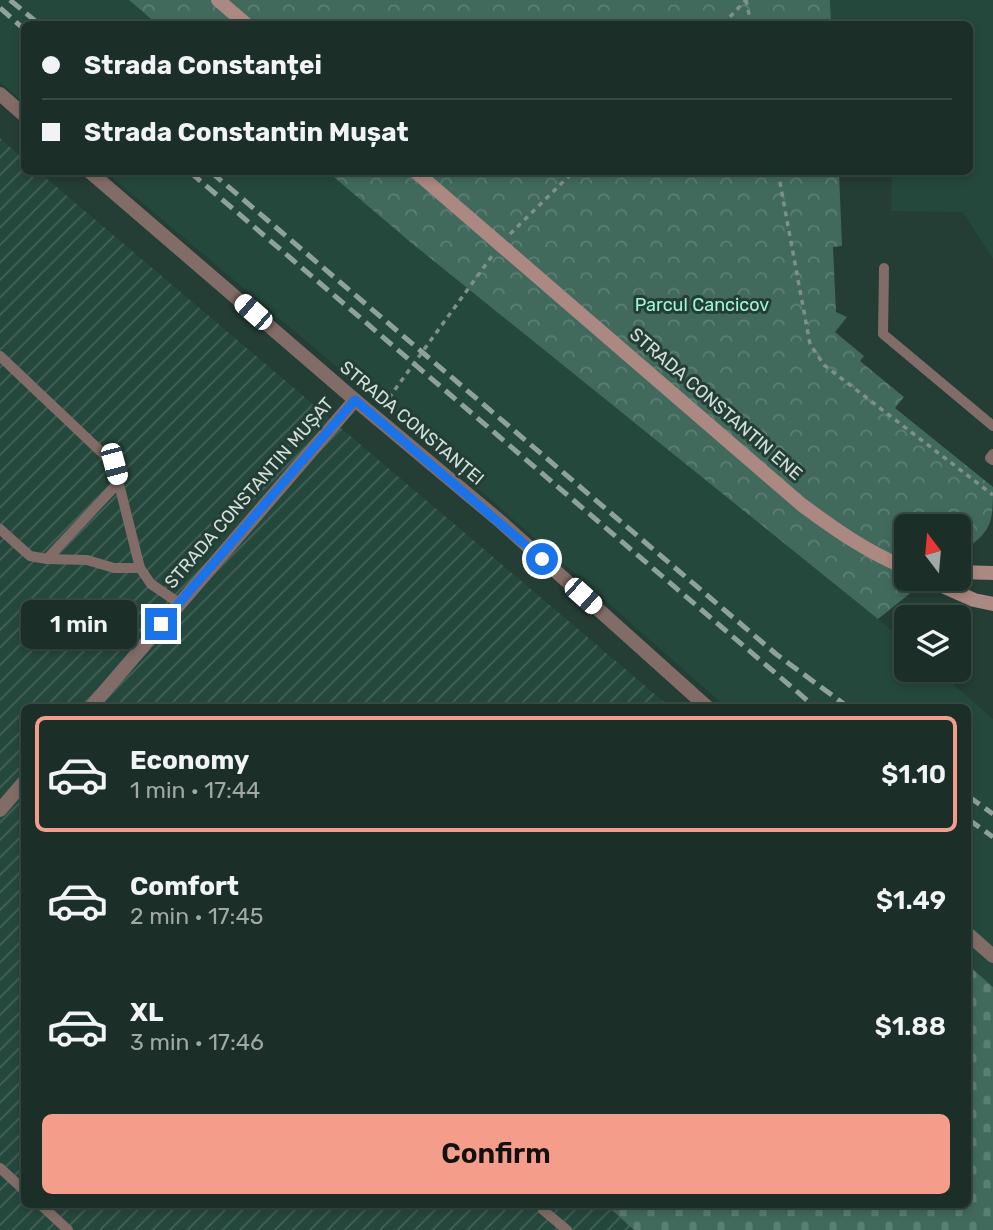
<!DOCTYPE html>
<meta charset="utf-8">
<style>
:root{--surface:#1b2e28;--page:#243630;--text:#f1f3f6;--muted:#a0a8a8;--line:#394a45;--accent:#f49d8b}
body{margin:0;font-family:Rubik,sans-serif;background:var(--page);color:var(--text);height:100vh;display:flex;flex-direction:column;font-size:26px;white-space:nowrap}
*{box-sizing:border-box;margin:0}
p{font-size:23px;color:var(--muted)}
.icon{flex:none;width:38px;height:38px;fill:none;stroke:currentColor;stroke-width:2;stroke-linecap:round;stroke-linejoin:round}
.map{position:relative;flex:1;overflow:hidden}
.sheet{position:absolute;left:21px;top:704px;width:950px;height:504px;display:flex;flex-direction:column;background:var(--surface);border-radius:10px;box-shadow:0 4px 10px #0003,0 0 0 2px var(--line)}
.sheet>*{flex:none}
.banner{position:absolute;left:21px;top:21px;width:952px;height:154px;border-radius:10px;box-shadow:0 4px 10px #0003,0 0 0 2px var(--line);display:grid;align-content:center;height:154px;padding:0 21px;background:var(--surface)}
.needle{width:46px;rotate:344deg}
.tools{position:absolute;left:894px;top:514px;display:grid;gap:14px}
.tools a{display:grid;place-items:center;width:77px;height:77px;border-radius:10px;background:var(--surface);box-shadow:0 4px 10px #0003,0 0 0 2px var(--line);font-size:35px}
.end{position:absolute;width:32px;height:32px;margin:-16px;border:9px solid #1a73e8;background:#fff;box-shadow:0 0 0 4px #fff}
.from{border-radius:50%}
.bubble{position:absolute;height:49px;border-radius:10px;background:var(--surface);box-shadow:0 4px 10px #0003,0 0 0 2px var(--line);font-size:23px;font-weight:600;line-height:49px;text-align:center}
.car{position:absolute;width:21px;height:42px;margin:-21px -10px;border-radius:9px;box-shadow:0 0 5px 2px #0007;background:linear-gradient(#fff 24%,#345 0 40%,#fff 0 76%,#345 0 86%,#fff 0)}
.banner b{display:flex;align-items:center;gap:24px;height:66px;font-size:26px}
.banner b+b{border-top:2px solid var(--line)}
.banner i{width:18px;height:18px;background:var(--text)}
ul{padding:12px 0 0;list-style:none}
li{display:flex;align-items:center;gap:21px;height:116px;margin:0 14px 10px;padding:0 7px;border:4px solid transparent;border-radius:10px}
li div{flex:1}
li b{display:block;font-size:26px}
li em{font-style:normal;font-weight:600}
li.selected{border-color:var(--accent)}
li>.icon{width:63px;height:63px;stroke-width:1.5}
.cta{display:flex;gap:14px;margin-top:auto;padding:14px 21px}
.cta a{flex:1;height:80px;border-radius:10px;background:var(--accent);color:#111;font-size:28px;font-weight:600;line-height:80px;text-align:center}
.map>svg:first-child{display:block}
</style>
<div class="map">
<svg width="993" height="1230" viewBox="0 0 993 1230">
<defs>
<pattern id="industrial-furrows" width="10" height="10" patternUnits="userSpaceOnUse" patternTransform="scale(1.75)"><rect width="10" height="10" fill="#25483d"/><path d="M-1 1l2-2M0 10L10 0M9 11l2-2" fill="none" stroke="#446258"/></pattern>
<pattern id="forest-crowns" width="20" height="18" patternUnits="userSpaceOnUse" patternTransform="scale(1.75)"><rect width="20" height="18" fill="#416a5d"/><path d="M2 6a3 3 0 1 1 6 0M12 15a3 3 0 1 1 6 0" fill="none" stroke="#5c7f74"/></pattern>
<pattern id="cemetery-stones" width="16" height="16" patternUnits="userSpaceOnUse" patternTransform="scale(1.75)"><rect width="16" height="16" fill="#416a5d"/><path d="M2 7V4a2 2 0 0 1 4 0v3zM10 15v-3a2 2 0 0 1 4 0v3z" fill="#5c7f74"/></pattern>
</defs>
<rect width="100%" height="100%" fill="#243d35"/>
<g fill="#25483d">
<path d="M0,0H129L157,24H24V103L0,82Z"/>
<path d="M830,0H993V259L963,212L891,211L892,172H970V24H831Z"/>
<path d="M106,172H328L409,241L878,619L906,643V670H937L993,719V987L968,965V707H726L414,432Z"/>
</g>
<path fill="url(#industrial-furrows)" d="M0,138L24,159V172H39L670,707H24V1204H605L634,1230H0Z"/>
<g fill="url(#forest-crowns)">
<path d="M129,0H830L831,24H157Z"/>
<path d="M328,172H839L842,246L833,247L836,312L847,317L835,332L864,356L860,361L904,397L895,408L993,487C993,528 991,530 959,555V527H906V579H928L878,619L409,241Z"/>
</g>
<path fill="url(#cemetery-stones)" d="M968,965L993,987V1230H634L605,1204H968Z"/>
<g fill="none" stroke-linecap="round" stroke-linejoin="round">
<g stroke="#7d918a" stroke-width="3.5" stroke-dasharray="5 5" stroke-linecap="butt">
<path d="M746,0L751,24"/>
<path d="M723,24L746,0"/>
<path d="M778,172L810,344L824,365L993,495"/>
<path d="M510,234L573,172"/>
<path d="M383,406L492,256"/>
</g>
<g stroke="#826c67" stroke-width="10">
<path d="M884,268L883,334L993,426"/>
<path d="M0,356L114,464L140,568L151,584L179,603"/>
<path d="M993,454L990,458L993,460"/>
<path d="M0,529L30,556L47,559L119,482"/>
<path d="M47,559L87,560L114,568H140"/>
<path d="M0,1168L24,1190"/>
<path d="M40,1204L68,1230"/>
<path d="M543,1210L567,1230"/>
</g>
<g stroke="#826c67" stroke-width="14">
<path d="M91,707L355,400"/>
<path d="M0,810L24,782"/>
</g>
<g stroke="#826c67" stroke-width="14">
<path d="M0,94L24,115"/>
<path d="M90,172L355,400L501,522L707,707"/>
<path d="M968,934L993,956"/>
</g>
<g stroke="#ab8881" stroke-width="14">
<path d="M218,0L246,24"/>
<path d="M416,172L802,505C836,530 867,552 906,568"/>
<path d="M959,572L993,573"/>
<path d="M927,579L974,600L993,604"/>
</g>
<g stroke="#8ea19a" stroke-width="5" stroke-dasharray="14 7" stroke-linecap="butt">
<path d="M10,0L39,24"/>
<path d="M0,8L24,29"/>
<path d="M190,172L815,707"/>
<path d="M211,172L776,654L848,707"/>
<path d="M968,796L993,814"/>
<path d="M968,819L993,837"/>
</g>
</g>
<g fill="none" stroke-linecap="round" stroke-linejoin="round">
<path stroke="#1a73e8" stroke-width="9" d="M161,624L355,400L542,559"/>
</g>
<g text-anchor="middle" stroke-width="6" stroke-linejoin="round" paint-order="stroke">
<g font-size="18" fill="#9ef6d9" stroke="#243d35">
<text x="702" y="311">Parcul Cancicov</text>
</g>
<g font-size="18" fill="#d2e1db" stroke="#243d35">
<text transform="translate(716 404) rotate(41)" y="6">STRADA CONSTANTIN ENE</text>
<text transform="translate(412 423) rotate(40)" y="6">STRADA CONSTANȚEI</text>
<text transform="translate(249 493) rotate(-49)" y="6">STRADA CONSTANTIN MUȘAT</text>
</g>
</g>
</svg>
<div class="tools">
<a><svg class="needle" viewBox="-14 -14 28 28"><path d="M0-13l5 13h-10z" fill="#e53935"/><path d="M0 13l5-13h-10z" fill="#a0a8a8"/></svg></a>
<a><svg class="icon" aria-label="layers" viewBox="0 0 24 24"><path d="M12 4l9 5-9 5-9-5zM3 14l9 5 9-5"/></svg></a>
</div>
<i class="end from" style="left:542px;top:559px"></i>
<i class="end" style="left:161px;top:624px"></i>
<div class="bubble" style="left:21px;top:600px;width:116px">1 min</div>
<i class="car" style="left:253px;top:312px;rotate:311deg"></i>
<i class="car" style="left:114px;top:464px;rotate:165deg"></i>
<i class="car" style="left:583px;top:596px;rotate:132deg"></i>
<div class="banner">
<b><i class="from"></i>Strada Constanței</b>
<b><i></i>Strada Constantin Mușat</b>
</div>
<section class="sheet">
<ul>
<li class="selected"><svg class="icon" aria-label="car" viewBox="0 0 24 24"><path d="M5 17H2v-5l4-1 3-4h7l3 4 3 1v5h-3M9 17h6M6 11h13"/><circle cx="7" cy="17" r="2"/><circle cx="17" cy="17" r="2"/></svg><div><b>Economy</b><p>1 min · 17:44</p></div><em>$1.10</em></li>
<li><svg class="icon" aria-label="car" viewBox="0 0 24 24"><path d="M5 17H2v-5l4-1 3-4h7l3 4 3 1v5h-3M9 17h6M6 11h13"/><circle cx="7" cy="17" r="2"/><circle cx="17" cy="17" r="2"/></svg><div><b>Comfort</b><p>2 min · 17:45</p></div><em>$1.49</em></li>
<li><svg class="icon" aria-label="car" viewBox="0 0 24 24"><path d="M5 17H2v-5l4-1 3-4h7l3 4 3 1v5h-3M9 17h6M6 11h13"/><circle cx="7" cy="17" r="2"/><circle cx="17" cy="17" r="2"/></svg><div><b>XL</b><p>3 min · 17:46</p></div><em>$1.88</em></li>
</ul>
<div class="cta"><a>Confirm</a></div>
</section>
</div>
